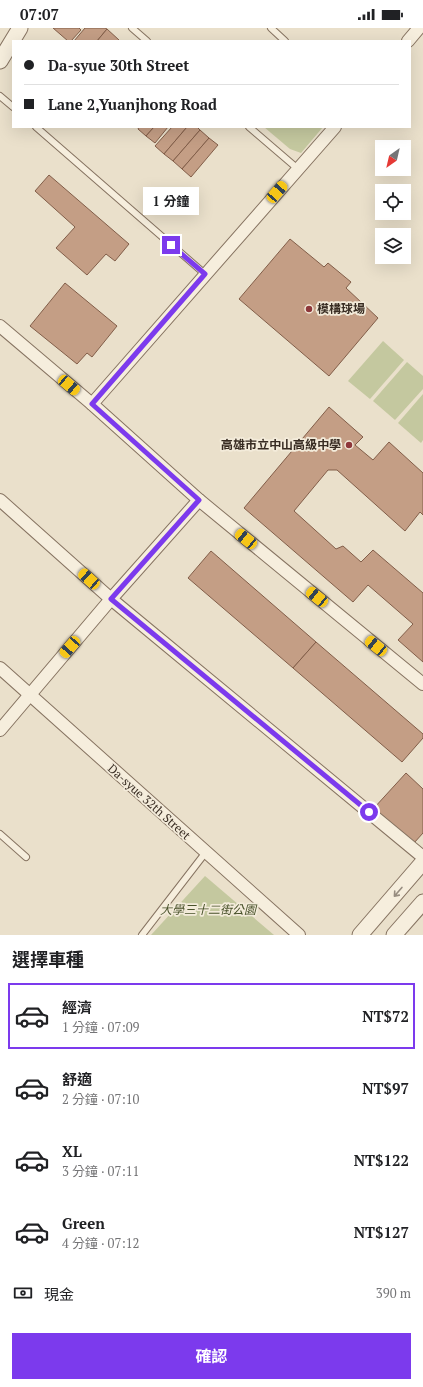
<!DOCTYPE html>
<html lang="zh-TW">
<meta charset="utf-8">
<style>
:root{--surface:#fff;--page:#f2f2f2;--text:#202124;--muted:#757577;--line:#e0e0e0;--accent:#7c3aed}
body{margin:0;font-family:"PT Serif","Noto Sans TC",serif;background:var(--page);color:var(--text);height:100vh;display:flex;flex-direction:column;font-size:15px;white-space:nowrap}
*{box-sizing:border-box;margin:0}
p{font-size:13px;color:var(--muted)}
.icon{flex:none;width:22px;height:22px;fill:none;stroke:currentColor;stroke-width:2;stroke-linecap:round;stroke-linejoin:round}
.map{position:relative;height:907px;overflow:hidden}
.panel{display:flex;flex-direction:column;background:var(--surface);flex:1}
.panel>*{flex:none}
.banner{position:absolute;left:12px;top:12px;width:399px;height:88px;border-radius:0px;box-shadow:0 4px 16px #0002;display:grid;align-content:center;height:88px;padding:0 12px;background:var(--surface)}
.needle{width:26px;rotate:214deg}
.tools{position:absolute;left:375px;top:112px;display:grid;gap:8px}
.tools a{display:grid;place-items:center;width:36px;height:36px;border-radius:0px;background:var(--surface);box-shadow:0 4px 16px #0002;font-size:20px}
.end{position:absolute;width:18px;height:18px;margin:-9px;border:5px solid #7c3aed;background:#fff;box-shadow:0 0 0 2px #fff}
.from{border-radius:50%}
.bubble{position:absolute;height:28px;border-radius:0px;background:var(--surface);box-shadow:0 4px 16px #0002;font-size:13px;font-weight:700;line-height:28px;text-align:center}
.car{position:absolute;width:12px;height:24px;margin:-12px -6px;border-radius:5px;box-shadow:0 0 3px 1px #0007;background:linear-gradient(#f5c518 24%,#345 0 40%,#f5c518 0 76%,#345 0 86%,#f5c518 0)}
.banner b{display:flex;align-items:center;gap:14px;height:38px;font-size:15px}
.banner b+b{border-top:1px solid var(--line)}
.banner i{width:10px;height:10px;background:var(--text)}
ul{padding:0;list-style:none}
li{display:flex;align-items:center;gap:12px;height:66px;margin:0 8px 6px;padding:0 4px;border:2px solid transparent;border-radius:0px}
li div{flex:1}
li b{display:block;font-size:15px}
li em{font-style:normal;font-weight:700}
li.on{border-color:var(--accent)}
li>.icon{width:36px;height:36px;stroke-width:1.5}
h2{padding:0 12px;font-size:18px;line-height:48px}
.pay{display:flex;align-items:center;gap:10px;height:44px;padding:0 12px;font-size:15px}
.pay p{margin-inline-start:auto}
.action{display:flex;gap:8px;margin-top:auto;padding:8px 12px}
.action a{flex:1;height:46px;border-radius:0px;background:var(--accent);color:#fff;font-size:16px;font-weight:700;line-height:46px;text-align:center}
.status{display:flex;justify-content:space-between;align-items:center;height:28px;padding:0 20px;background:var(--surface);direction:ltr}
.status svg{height:11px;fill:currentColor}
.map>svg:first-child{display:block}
</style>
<div class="status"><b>07:07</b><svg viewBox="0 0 49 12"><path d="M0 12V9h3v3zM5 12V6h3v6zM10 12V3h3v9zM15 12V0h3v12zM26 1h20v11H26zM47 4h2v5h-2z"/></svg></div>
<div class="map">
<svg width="423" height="907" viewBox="0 0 423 907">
<rect width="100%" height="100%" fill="#eae0cb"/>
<g fill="#c4c89f">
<path d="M264,99H323L301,125L290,121Z"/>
<path d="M383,313L404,332L370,371L348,353Z"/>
<path d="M407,334L423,348V361L395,392L373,373Z"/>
<path d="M423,366V412L421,415L398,395Z"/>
<path d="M205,848L274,907H151Z"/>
</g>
<g fill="#c49e85" stroke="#825e49">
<path d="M53,0H79L81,2L71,13H68Z"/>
<path d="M85,0H105L107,1L97,13H74Z"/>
<path d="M107,1L119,12V13H97Z"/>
<path d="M139,99H154L146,108L138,101Z"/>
<path d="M154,99H168L155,115L146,108Z"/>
<path d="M172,99H187L164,126L155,118Z"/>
<path d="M187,99H197L200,102L173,133L164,126Z"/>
<path d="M200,102L209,110L182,141L173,133Z"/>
<path d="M209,110L218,117L191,149L182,141Z"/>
<path d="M49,147L129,216L115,233L106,226L87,247L56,220L75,199L35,163Z"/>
<path d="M290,211L324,239L328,235L351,254L346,260L378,290L329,348L239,271Z"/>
<path d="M65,255L117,298L92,329L87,325L77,336L30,298Z"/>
<path d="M329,379L363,409L355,417L373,432L389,414L423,445V487L420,484L405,503L337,442H328L294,483L336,521L343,518L361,534L373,522L423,565V634L398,612L413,596L368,557L353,574L244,480Z"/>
<path d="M211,523L316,614L293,640L188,550Z"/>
<path d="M316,614L423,706V710L402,734L293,640Z"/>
<path d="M406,745L423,761V805L414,815L374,780Z"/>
</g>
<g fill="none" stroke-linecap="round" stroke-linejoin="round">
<g stroke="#867361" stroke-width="8">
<g id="service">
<path d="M132,0L147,13"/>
<path d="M271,0L285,13"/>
<path d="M0,68L13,79"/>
<path d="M36,99L205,246"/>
<path d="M249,99L298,141"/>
<path d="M0,806L26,829"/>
<path d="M142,907L206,824"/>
</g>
</g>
<g stroke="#867361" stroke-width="14">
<g id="minor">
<path d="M408,13L419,0"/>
<path d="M0,298L92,376L199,472L423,656"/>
<path d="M92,376L335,99"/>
<path d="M0,472L111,571L423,829"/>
<path d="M0,640L299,907"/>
<path d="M0,702L111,571L199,472"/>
</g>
</g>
<g stroke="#867361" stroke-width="17">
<g id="tertiary">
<path d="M0,33L20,0"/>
<path d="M360,907L423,834"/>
<path d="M394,907L423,874"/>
</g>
</g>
<use href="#service" stroke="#f6eedd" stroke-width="6"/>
<use href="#minor" stroke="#f6eedd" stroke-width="12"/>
<use href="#tertiary" stroke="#f6eedd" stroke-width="15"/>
</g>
<defs><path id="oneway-shaft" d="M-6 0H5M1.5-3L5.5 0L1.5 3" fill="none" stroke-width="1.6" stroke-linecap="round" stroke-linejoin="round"/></defs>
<use stroke="#978d80" href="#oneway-shaft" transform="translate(398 864) rotate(131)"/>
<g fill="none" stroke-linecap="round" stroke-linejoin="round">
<path stroke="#7c3aed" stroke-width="5" d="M171,217L205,246L92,376L199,472L111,571L369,784"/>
</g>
<g fill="#8e373a" stroke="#f3ebda" stroke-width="1.5">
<circle cx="309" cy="281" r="4"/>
<circle cx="349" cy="417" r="4"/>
</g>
<g text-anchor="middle" stroke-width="3.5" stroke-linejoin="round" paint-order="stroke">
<g font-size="12" font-weight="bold" fill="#382c22" stroke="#f3ebda" text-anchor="start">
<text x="317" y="285">模構球場</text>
<text x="341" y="421" text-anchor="end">高雄市立中山高級中學</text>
</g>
<g font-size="12" fill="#382c22" stroke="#f3ebda">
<text transform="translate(149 774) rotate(42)" y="4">Da-syue 32th Street</text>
</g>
<g font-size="12" font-style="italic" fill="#49522b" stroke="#f3ebda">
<text x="208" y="886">大學三十二街公園</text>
</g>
</g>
</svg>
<div class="tools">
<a><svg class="needle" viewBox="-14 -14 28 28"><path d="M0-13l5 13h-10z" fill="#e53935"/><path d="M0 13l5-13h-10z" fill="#757577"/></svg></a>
<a><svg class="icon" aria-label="locate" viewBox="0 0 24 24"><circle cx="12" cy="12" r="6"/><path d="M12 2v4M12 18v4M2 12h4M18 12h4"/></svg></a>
<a><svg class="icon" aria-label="layers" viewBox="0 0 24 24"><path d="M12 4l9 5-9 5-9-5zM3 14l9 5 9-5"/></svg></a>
</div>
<i class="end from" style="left:369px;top:784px"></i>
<i class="end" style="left:171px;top:217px"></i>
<div class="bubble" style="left:143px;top:159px;width:56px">1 分鐘</div>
<i class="car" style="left:277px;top:164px;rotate:41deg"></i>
<i class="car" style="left:69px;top:357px;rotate:130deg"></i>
<i class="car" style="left:246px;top:511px;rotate:309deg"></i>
<i class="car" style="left:89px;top:551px;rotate:312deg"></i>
<i class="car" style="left:317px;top:569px;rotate:309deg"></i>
<i class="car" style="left:376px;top:618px;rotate:309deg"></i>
<i class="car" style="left:70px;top:619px;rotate:221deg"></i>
<div class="banner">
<b><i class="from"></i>Da-syue 30th Street</b>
<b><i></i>Lane 2,Yuanjhong Road</b>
</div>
</div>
<section class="panel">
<h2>選擇車種</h2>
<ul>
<li class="on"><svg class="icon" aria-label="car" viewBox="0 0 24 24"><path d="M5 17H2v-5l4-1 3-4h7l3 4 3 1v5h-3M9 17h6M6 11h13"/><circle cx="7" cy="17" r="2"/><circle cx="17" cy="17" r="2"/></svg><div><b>經濟</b><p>1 分鐘 · 07:09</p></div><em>NT$72</em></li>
<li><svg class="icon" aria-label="car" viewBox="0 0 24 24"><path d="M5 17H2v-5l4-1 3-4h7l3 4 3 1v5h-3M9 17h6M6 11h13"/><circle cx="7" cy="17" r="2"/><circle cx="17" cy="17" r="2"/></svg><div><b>舒適</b><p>2 分鐘 · 07:10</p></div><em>NT$97</em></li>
<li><svg class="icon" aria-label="car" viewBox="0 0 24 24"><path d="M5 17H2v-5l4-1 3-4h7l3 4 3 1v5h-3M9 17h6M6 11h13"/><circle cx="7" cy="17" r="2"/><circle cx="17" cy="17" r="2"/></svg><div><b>XL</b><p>3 分鐘 · 07:11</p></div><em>NT$122</em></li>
<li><svg class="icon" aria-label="car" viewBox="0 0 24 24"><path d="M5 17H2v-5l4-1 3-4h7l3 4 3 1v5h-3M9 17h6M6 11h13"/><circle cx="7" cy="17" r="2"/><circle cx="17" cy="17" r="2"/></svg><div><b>Green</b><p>4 分鐘 · 07:12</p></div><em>NT$127</em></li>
</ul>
<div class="pay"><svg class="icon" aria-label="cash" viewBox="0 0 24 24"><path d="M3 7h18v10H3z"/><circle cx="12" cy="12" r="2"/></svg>現金<p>390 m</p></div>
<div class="action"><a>確認</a></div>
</section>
